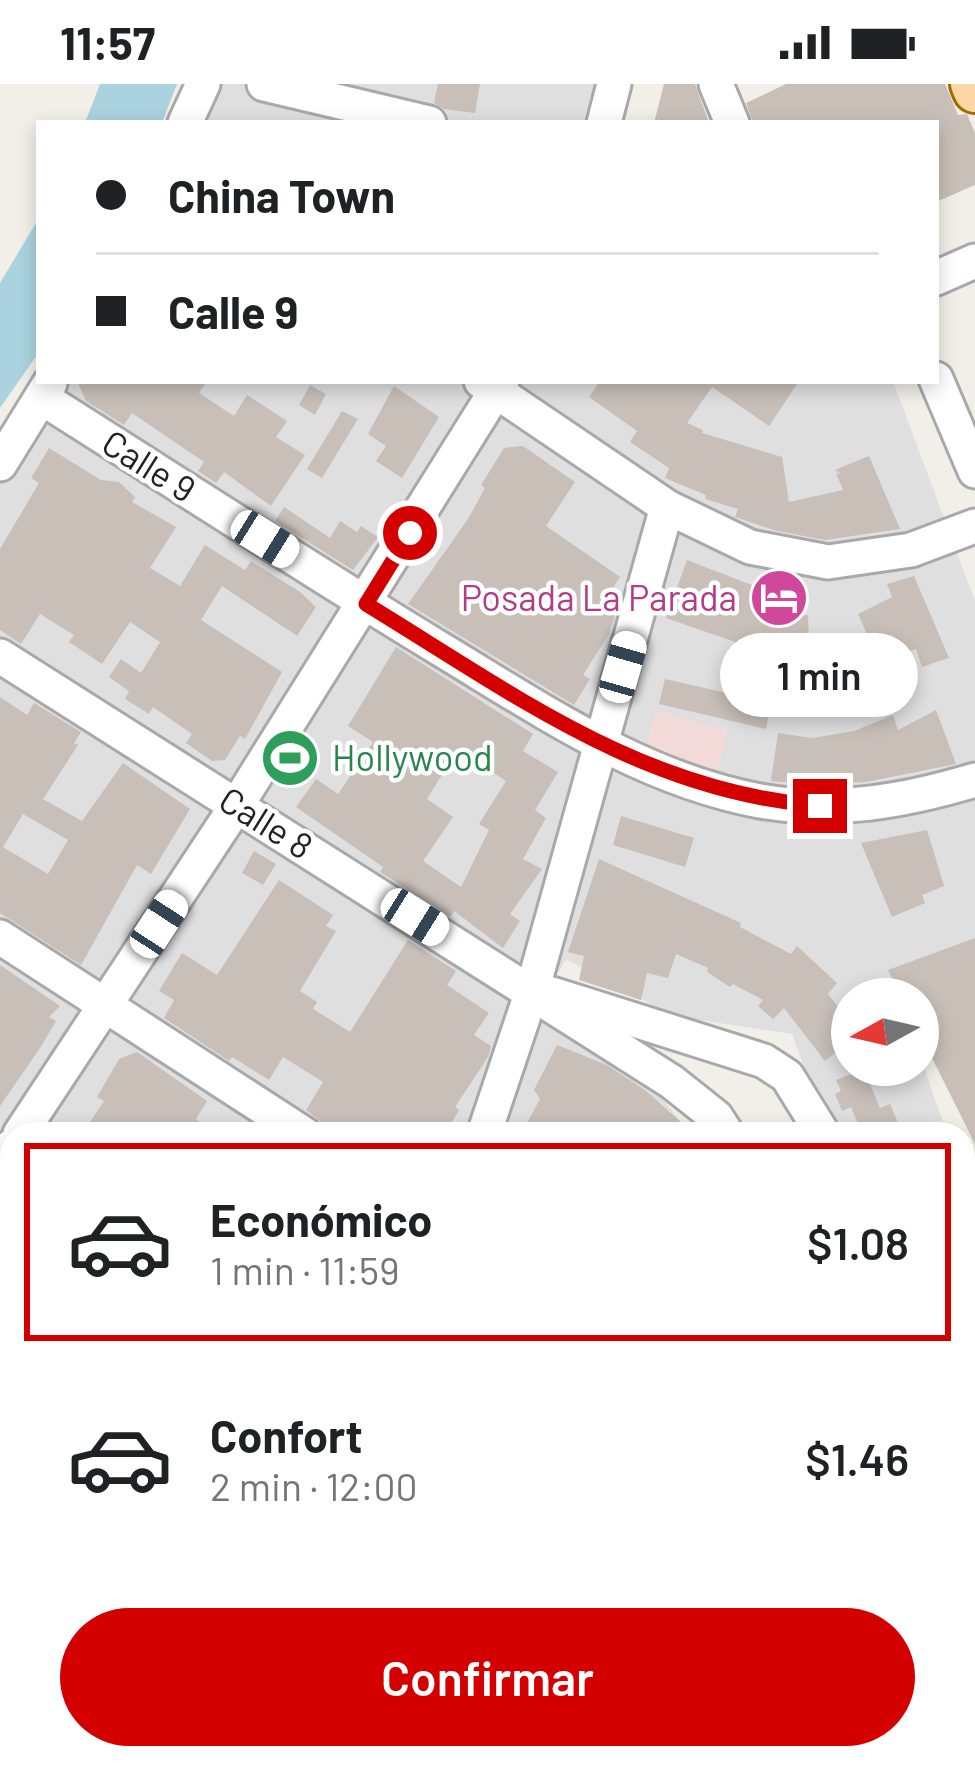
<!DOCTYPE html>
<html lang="es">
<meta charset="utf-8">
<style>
:root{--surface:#fff;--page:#f6f6f6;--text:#202124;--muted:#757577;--line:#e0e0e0;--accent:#d40000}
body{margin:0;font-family:Barlow,sans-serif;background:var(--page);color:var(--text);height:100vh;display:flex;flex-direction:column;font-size:45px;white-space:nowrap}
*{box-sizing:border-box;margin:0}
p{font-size:39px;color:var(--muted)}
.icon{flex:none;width:66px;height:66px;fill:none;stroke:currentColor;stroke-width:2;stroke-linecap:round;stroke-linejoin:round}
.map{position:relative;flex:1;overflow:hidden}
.panel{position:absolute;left:0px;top:1038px;width:975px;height:648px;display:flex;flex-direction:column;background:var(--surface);border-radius:36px 36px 0 0;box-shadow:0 6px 18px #0003}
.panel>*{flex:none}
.guide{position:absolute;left:36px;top:36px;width:903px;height:264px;border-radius:0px;box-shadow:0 6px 18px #0003;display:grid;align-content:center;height:264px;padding:0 60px;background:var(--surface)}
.needle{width:78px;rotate:262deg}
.tools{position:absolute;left:831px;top:894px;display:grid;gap:24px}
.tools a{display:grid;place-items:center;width:108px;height:108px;border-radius:50%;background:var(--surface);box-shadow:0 6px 18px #0003;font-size:60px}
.end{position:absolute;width:54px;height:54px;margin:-27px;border:15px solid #d40000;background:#fff;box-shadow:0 0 0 6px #fff}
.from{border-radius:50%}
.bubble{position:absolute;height:84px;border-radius:42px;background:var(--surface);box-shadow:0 6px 18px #0003;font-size:39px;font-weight:600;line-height:84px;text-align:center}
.car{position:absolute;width:36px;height:72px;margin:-36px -18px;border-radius:15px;box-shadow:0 0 9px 3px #0007;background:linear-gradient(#fff 24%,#345 0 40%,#fff 0 76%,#345 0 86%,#fff 0)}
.guide b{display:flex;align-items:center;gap:42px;height:114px;font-size:45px}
.guide b+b{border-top:3px solid var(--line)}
.guide i{width:30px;height:30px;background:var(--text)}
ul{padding:21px 0 0;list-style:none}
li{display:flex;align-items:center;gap:36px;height:198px;margin:0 24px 18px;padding:0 36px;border:6px solid transparent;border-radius:0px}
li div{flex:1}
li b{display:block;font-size:45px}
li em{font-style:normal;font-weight:600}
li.current{border-color:var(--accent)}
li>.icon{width:108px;height:108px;stroke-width:1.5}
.cta{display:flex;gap:24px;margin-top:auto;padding:24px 60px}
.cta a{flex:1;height:138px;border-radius:72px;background:var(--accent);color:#fff;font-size:48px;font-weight:600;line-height:138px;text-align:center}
.status{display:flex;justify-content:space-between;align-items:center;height:84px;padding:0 60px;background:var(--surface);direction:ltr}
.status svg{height:33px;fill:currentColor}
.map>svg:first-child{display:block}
</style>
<div class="status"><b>11:57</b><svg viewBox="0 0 49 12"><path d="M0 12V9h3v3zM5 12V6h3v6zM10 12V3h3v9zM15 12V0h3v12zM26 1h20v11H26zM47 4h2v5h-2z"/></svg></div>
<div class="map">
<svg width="975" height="1686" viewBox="0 0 975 1686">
<rect width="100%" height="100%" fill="#f2efe9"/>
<g fill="#e0dfdf">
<path d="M217,0H598L590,39H193Z"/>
<path d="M39,283V297H893L975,517V928L918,948V915H852V981H918V966L947,1050H828L792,950L673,932L566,875L551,901L577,904L690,1050H12V1674H403V1686H0V345Z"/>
<path d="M963,1098L975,1134V1686H457L455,1674H963Z"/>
</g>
<path fill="#f2dad9" d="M655,627L727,646L715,702L654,674L647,662Z"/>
<path fill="#88e0be" d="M12,1671L84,1674L102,1686H21L8,1677Z"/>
<g fill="#aad3df">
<path d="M100,0H177L162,39H85Z"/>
<path d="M39,134V268L0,324V199Z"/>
</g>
<g fill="#c7bfb8" fill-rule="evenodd">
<path d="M438,0H480L475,29L444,25L434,19Z"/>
<path d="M664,0H695L709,39H654Z"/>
<path d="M786,0H945L958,31L967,30L975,49V101L936,118V39H753L746,19Z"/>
<path d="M77,297H207L199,309L234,332L247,311L287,337L276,353L305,371L271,422L224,388L216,399L198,387L204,378L132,329L124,341L86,317Z"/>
<path d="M600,297H799L769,342L712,303L687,339L703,346L702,349L782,373L789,418L843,406L836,389L842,391L835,386L869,372L900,445L825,456L777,447L735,433L738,425L705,415L706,411L665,394L669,384L630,358L637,347L589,313Z"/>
<path d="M310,301L326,310L315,331L299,321Z"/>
<path d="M394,302L439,333L402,394L376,377L386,362L368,350Z"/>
<path d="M342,327L358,335L322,394L307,385Z"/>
<path d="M523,362L575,398L546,442L620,493L601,522L615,532L609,550L583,591L590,595L574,621L408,520L468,435L485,404L481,401L504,364Z"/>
<path d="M49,364L101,396L119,398L135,413L132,418L176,443L150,484L180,502L205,461L245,486L251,477L300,508L316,523L297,552L222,502L201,536L282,588L245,655L240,652L225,676L212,677L186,659L192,650L153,623L149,630L125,615L129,607L109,593L121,575L141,589L160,558L130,538L102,580L69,558L74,551L40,530L21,560L0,546V465L39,399L31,394Z"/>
<path d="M284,423L330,454L340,437L357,448L361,442L378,453L353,486L275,437Z"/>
<path d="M687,476L767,507L761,532L808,531L811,614L774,608L766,645L659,620L665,595L731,610L741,560L666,534Z"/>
<path d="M914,492L949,574L922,583L916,565L879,577L858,530L892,513L887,500Z"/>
<path d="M396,563L533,650L523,667L558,688L535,726L546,734L523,775L542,785L510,830L520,837L503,864L454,827L450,833L380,788L383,783L296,723L316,695L338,710L373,658L348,642ZM458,665L506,697L479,740L489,746L461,803L423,777L453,733L427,715Z"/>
<path d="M0,613L27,631L34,619L81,648L74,659L78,661L43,715L82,737L123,679L190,725L151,790L137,781L81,881L0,829ZM23,730L68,756L48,790L3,763Z"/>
<path d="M936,626L956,680L866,698L815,701L771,697L778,649L812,654L854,647L893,631L898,646Z"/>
<path d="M621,732L694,754L685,783L613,761Z"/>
<path d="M927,746L944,802L922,811L925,819L892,833L861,759Z"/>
<path d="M254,767L276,780L263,801L242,789Z"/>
<path d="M599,775L741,839L740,843L791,870L797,862L837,899L828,910L852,940V955L825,977L784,924L773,935L758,922L763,916L733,900L730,903L707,888L708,884L676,870L668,894L647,889L641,916L579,896L584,872L568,868Z"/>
<path d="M279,796L333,831L326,842L336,847L300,907L317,918L313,925L350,948L408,856L456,887L447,901L489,929L474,951L491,962L488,973L455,1023L459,1026L445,1050H357L340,1039L333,1048L306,1026L323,998L283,973L269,996L232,973L229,977L164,934L174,916L159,907L182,869L217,891Z"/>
<path d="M975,854V1060L918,946V915H902L888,886Z"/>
<path d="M0,881L60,922L49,933L56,937L42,961L0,1022Z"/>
<path d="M557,961L607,981L645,1006L682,1039L675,1050H521L540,1015L534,1006Z"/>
<path d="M137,968L207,1017L196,1035L216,1050H82L104,1017L97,1013L119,975Z"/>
<path d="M864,985L880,1024L890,1020L903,1050H862L851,1023L842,1027L835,1010L841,1007L836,996Z"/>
</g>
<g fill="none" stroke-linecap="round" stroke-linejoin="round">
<g stroke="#a9a9a9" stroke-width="39">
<g id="minor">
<path d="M264,0L429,39"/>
<path d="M716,0L732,39"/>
<path d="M185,39L203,0"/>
<path d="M604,39L614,0"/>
<path d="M936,194L975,177"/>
<path d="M936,295L975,387"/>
<path d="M481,297L667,423L750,463L828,478L911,466L975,442"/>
<path d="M42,314C175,398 307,484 442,566C543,627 642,695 760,717C833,730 905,717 975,696"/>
<path d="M0,380L50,299"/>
<path d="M0,572L672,998L716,1033L727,1050"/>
<path d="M0,853L304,1050"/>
<path d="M552,910L764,977L787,992L823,1050"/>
<path d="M20,1050L237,721L502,297"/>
<path d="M484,1050L532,907L667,423"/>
<path d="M0,1080L12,1062"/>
<path d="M0,1134L12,1142"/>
<path d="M0,1411L12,1420"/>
<path d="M963,1606L975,1615"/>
<path d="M0,1641L12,1624"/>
<path d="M435,1674L436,1686"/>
<path d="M875,1674L877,1686"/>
<path d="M533,1686L534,1674"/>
<path d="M692,1686L693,1674"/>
</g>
</g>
<g stroke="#a06b00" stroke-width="48">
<path id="major" d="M972,0L975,7"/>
</g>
<use href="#minor" stroke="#fff" stroke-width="33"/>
<use href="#major" stroke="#fcd6a4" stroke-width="42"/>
</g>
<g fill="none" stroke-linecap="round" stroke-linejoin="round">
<path stroke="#d40000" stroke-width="15" d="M410,449L366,520C514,610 641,707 820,722"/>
</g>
<defs>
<g id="hotel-disc" transform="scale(3)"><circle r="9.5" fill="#d1479c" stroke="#fff"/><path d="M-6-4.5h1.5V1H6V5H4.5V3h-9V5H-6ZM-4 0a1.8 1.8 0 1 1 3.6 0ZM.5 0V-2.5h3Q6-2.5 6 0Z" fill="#fff"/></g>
<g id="stadium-disc" transform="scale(3)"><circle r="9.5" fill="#2e9e5b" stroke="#fff"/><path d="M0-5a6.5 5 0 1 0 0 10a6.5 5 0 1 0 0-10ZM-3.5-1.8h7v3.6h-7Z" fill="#fff"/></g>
</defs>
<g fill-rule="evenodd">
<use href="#hotel-disc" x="779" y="514"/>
<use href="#stadium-disc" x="290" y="674"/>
</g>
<g text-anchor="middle" stroke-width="9" stroke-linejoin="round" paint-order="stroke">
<g font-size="36" fill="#222" stroke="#fff">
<text transform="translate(149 382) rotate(32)" y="13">Calle 9</text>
<text transform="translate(266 739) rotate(32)" y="13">Calle 8</text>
</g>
<g font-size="36" fill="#b23c85" stroke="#fff" text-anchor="end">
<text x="737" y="527">Posada La Parada</text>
</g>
<g font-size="36" fill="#27864d" stroke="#fff" text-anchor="start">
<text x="332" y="687">Hollywood</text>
</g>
</g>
</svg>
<div class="tools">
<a><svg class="needle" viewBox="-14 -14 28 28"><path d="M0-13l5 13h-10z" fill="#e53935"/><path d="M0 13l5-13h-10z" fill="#757577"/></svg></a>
</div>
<i class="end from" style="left:410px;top:449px"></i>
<i class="end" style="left:820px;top:722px"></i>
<div class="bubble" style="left:720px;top:549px;width:198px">1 min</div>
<i class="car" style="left:265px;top:455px;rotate:122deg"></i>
<i class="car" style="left:623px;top:583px;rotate:16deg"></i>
<i class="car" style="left:415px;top:833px;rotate:122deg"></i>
<i class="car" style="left:159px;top:840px;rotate:33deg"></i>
<div class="guide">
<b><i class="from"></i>China Town</b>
<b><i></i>Calle 9</b>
</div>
<section class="panel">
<ul>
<li class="current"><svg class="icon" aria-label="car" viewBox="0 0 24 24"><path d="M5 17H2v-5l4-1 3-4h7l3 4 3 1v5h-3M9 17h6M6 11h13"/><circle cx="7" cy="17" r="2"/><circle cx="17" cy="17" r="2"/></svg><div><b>Económico</b><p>1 min · 11:59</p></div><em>$1.08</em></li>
<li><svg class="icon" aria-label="car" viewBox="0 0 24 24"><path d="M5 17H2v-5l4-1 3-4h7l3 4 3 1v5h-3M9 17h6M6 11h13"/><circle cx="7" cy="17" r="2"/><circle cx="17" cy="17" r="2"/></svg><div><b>Confort</b><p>2 min · 12:00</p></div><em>$1.46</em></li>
</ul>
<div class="cta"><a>Confirmar</a></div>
</section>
</div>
